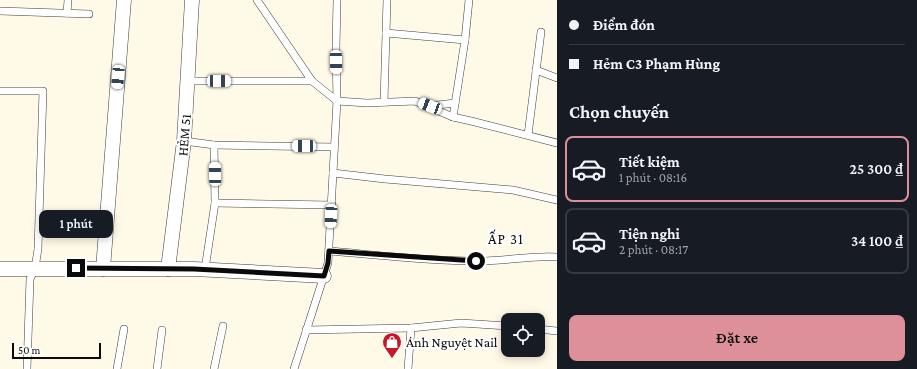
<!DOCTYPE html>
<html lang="vi">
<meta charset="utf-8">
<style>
:root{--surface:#171b24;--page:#20242c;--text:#f1f3f6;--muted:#9ea1a6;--line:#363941;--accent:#de909a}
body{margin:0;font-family:"Crimson Pro",serif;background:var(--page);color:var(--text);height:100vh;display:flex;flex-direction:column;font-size:15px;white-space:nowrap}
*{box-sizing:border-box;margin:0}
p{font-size:13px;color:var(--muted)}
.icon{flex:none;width:22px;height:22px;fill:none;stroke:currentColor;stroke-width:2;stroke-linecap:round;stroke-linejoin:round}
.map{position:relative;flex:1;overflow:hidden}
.drawer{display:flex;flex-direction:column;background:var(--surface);width:360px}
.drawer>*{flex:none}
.top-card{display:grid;align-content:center;height:88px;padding:0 12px;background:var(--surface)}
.buttons{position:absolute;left:501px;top:313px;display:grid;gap:8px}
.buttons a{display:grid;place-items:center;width:44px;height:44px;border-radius:8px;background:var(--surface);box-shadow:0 2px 10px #0003;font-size:20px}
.scale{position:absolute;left:12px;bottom:10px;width:89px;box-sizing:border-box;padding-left:4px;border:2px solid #0a0a0a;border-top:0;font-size:11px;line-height:14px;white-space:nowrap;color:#0a0a0a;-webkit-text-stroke:3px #fff;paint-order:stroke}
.end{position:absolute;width:18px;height:18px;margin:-9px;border:5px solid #0a0a0a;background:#fff;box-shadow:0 0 0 2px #fff}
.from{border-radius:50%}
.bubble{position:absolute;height:28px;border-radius:8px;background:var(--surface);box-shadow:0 2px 10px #0003;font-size:13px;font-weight:600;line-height:28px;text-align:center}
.car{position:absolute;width:12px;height:24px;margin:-12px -6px;border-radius:5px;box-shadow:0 0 3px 1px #0007;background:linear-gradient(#fff 24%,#345 0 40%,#fff 0 76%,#345 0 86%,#fff 0)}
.top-card b{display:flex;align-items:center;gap:14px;height:38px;font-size:15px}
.top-card b+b{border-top:1px solid var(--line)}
.top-card i{width:10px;height:10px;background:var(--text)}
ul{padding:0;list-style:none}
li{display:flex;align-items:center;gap:12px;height:66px;margin:0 8px 6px;padding:0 4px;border:2px solid var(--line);border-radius:8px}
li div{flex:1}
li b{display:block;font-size:15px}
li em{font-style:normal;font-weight:600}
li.selected{border-color:var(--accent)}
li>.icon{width:36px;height:36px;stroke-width:1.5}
h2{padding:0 12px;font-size:18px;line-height:48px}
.action{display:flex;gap:8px;margin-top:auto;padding:8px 12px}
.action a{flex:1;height:46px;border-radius:8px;background:var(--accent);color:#111;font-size:16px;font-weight:600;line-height:46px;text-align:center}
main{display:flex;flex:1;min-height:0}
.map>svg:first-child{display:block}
</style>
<main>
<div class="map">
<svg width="557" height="369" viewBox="0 0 557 369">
<rect width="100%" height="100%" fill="#fff9e7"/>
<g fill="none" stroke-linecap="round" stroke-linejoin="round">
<g stroke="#3d3d3d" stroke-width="8">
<g id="service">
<path d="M257,0L312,81L337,101L367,103L415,101L453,117L471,121L557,143"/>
<path d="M0,11L89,14"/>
<path d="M67,13L68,0"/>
<path d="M386,33L465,40"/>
<path d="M536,70L557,78"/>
<path d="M188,81H312"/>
<path d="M0,91H43L38,249L35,268L30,279L27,369"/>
<path d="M384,102L387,0"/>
<path d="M429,106L455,103"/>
<path d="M453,117L465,40L469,0"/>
<path d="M528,135L541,32"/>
<path d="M184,141L214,145L334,147"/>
<path d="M333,173L385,179L513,190L557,200"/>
<path d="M215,203L332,205"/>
<path d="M329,251C377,255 426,261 475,261C503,262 530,255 557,257"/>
<path d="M205,269L215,203L214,145"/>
<path d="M538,329L557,331"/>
<path d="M306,330L411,328L461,323L508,326"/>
<path d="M117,369L124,329"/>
<path d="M157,369L162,330"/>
<path d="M214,369L223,326"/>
<path d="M294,369L328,263L337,101L336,49L337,0"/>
<path d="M408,369L411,328"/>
</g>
</g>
<g stroke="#3d3d3d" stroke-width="15">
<g id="minor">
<path d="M0,269H194L324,276"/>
<path d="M103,269L124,0"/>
<path d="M168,269L184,141L192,0"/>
</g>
</g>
<use href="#service" stroke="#fff" stroke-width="7"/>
<use href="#minor" stroke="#fff" stroke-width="14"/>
</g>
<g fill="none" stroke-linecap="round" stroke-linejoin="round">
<path stroke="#0a0a0a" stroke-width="5" d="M76,268L194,269L324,276L328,263L329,251L476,261"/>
</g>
<defs>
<g id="shop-pin" transform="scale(1)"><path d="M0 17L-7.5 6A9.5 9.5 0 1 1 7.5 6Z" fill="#c61629" stroke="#fff"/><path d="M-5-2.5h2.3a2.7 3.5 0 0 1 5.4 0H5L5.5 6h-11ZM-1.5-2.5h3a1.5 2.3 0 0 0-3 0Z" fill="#fff"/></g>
</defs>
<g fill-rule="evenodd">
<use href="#shop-pin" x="392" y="342"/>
</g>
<g text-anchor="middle" stroke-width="4" stroke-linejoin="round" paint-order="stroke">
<g font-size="14" fill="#0a0a0a" stroke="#fff">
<text transform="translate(184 135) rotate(-85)" y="5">HẺM 51</text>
</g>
<g font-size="14" fill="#0a0a0a" stroke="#fff" text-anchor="start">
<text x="406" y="347">Ánh Nguyệt Nail</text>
</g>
<g font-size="15" letter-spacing="1" fill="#0a0a0a" stroke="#fff">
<text x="506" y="244">ẤP 31</text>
</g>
</g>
</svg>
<div class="buttons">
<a><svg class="icon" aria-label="locate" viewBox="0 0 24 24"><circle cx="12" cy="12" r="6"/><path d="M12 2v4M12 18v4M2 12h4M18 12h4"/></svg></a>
</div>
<div class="scale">50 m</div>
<i class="end from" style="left:476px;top:261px"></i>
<i class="end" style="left:76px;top:268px"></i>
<div class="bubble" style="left:39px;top:210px;width:74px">1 phút</div>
<i class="car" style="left:336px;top:62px;rotate:179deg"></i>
<i class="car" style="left:118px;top:77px;rotate:185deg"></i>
<i class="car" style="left:219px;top:81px;rotate:90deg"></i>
<i class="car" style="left:430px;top:106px;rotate:291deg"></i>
<i class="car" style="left:304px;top:146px;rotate:271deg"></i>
<i class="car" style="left:215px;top:174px;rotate:359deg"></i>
<i class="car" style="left:331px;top:216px;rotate:183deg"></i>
</div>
<section class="drawer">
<div class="top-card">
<b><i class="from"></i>Điểm đón</b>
<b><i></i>Hẻm C3 Phạm Hùng</b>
</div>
<h2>Chọn chuyến</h2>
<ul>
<li class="selected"><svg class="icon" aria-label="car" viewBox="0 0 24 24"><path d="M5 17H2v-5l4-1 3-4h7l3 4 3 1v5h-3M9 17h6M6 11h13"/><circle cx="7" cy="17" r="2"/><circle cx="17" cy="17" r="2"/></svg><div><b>Tiết kiệm</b><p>1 phút · 08:16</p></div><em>25 300 ₫</em></li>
<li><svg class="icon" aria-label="car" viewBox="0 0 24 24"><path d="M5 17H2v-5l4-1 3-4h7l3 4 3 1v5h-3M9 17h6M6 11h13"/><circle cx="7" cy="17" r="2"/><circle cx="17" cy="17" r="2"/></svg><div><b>Tiện nghi</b><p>2 phút · 08:17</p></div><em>34 100 ₫</em></li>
</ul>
<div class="action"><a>Đặt xe</a></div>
</section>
</main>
